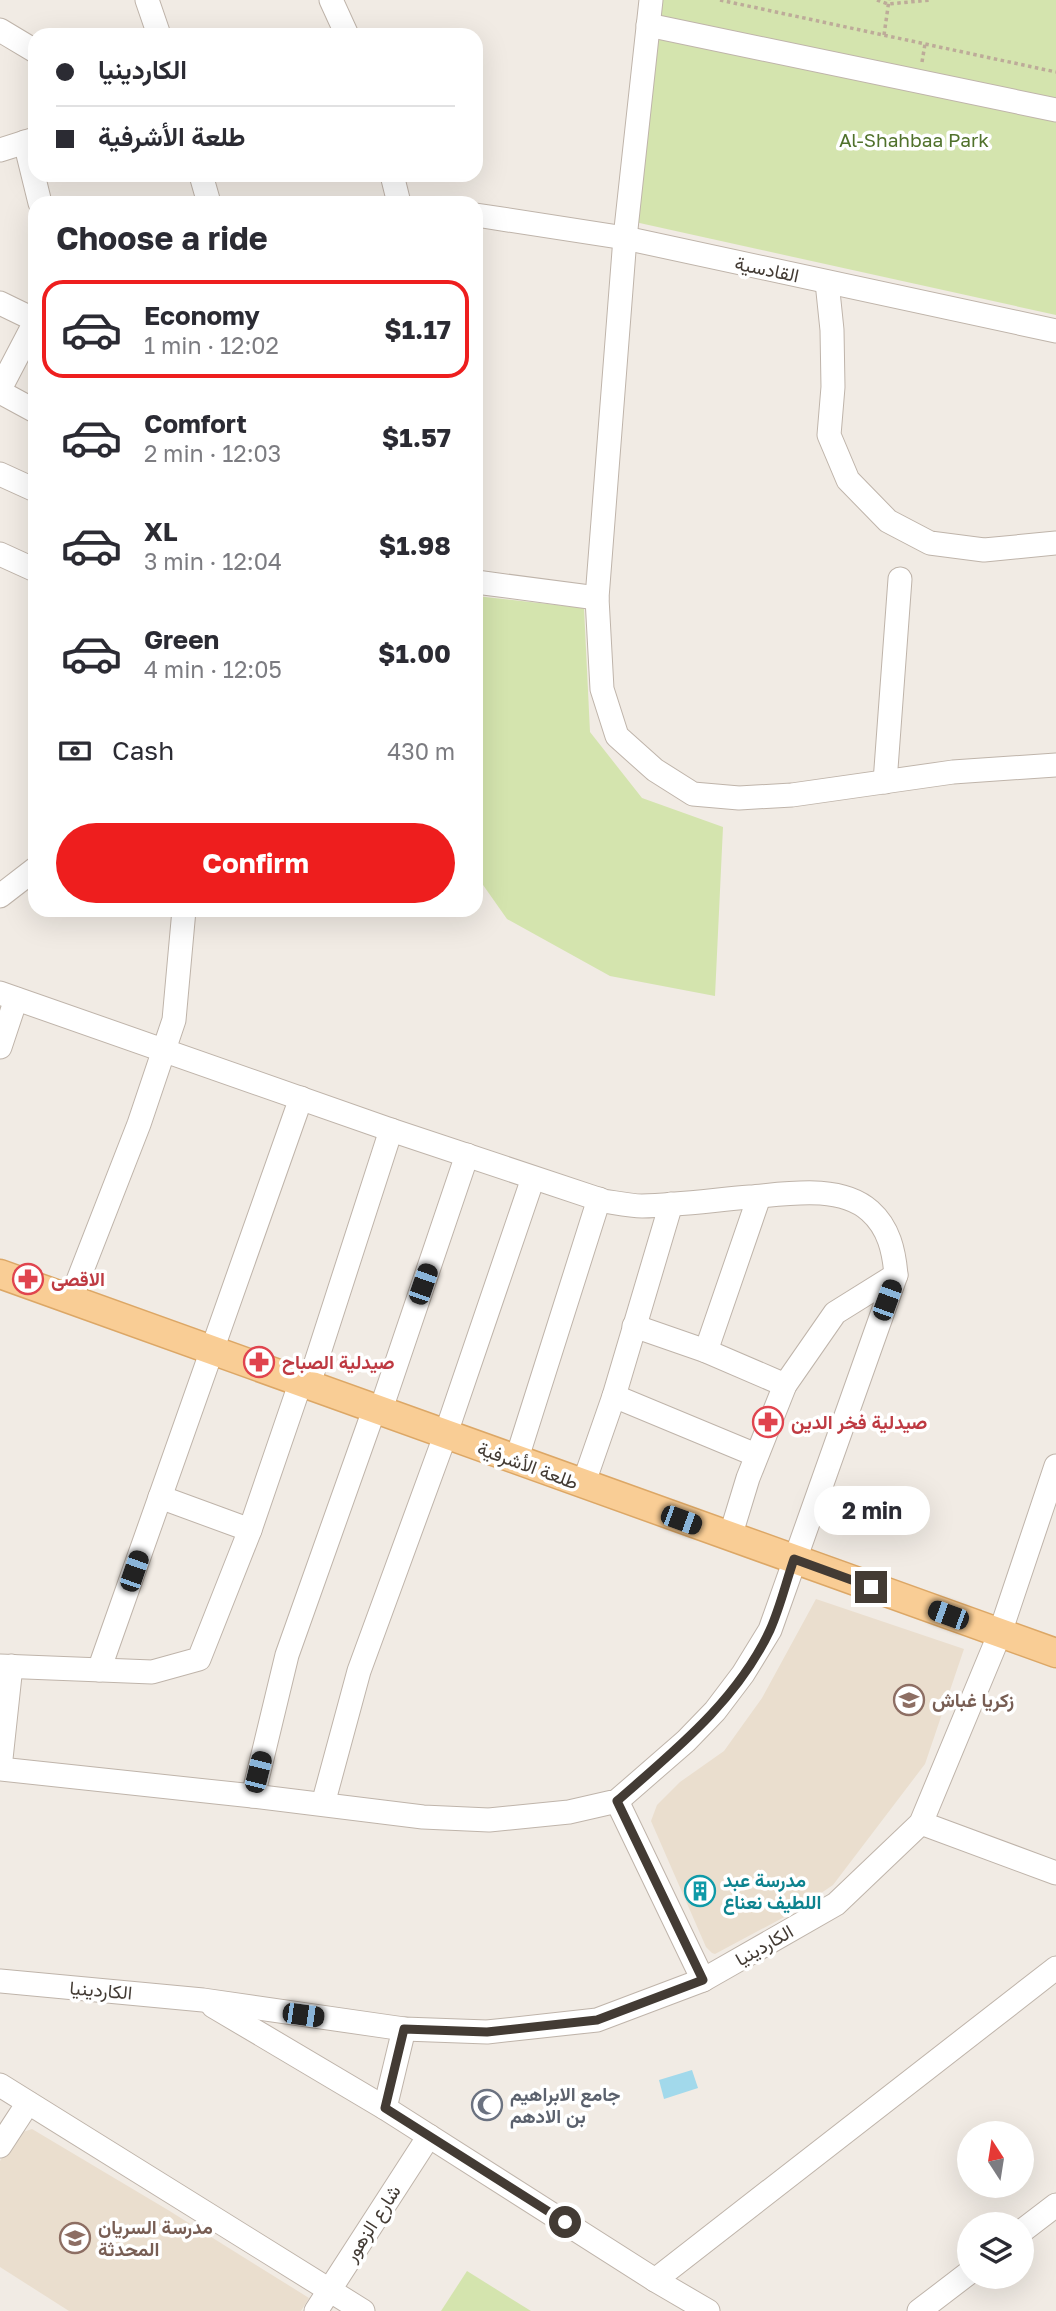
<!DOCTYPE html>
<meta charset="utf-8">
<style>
:root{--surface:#fff;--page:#f7f7f7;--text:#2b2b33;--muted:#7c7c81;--line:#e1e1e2;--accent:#ee1e1e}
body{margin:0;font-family:"Golos Text",Vazirmatn,sans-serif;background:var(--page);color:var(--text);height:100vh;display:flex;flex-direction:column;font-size:26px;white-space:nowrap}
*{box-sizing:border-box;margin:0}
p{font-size:23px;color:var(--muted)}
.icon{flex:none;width:38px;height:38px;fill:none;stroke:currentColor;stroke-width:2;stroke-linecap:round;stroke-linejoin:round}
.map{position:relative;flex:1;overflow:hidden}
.details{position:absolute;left:28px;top:196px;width:455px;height:721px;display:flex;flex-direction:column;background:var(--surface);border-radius:21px;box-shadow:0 7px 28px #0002}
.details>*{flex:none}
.banner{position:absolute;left:28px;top:28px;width:455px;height:154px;border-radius:21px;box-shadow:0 7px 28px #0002;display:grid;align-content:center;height:154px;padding:0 28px;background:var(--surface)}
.needle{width:46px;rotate:348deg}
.controls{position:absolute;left:957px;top:2121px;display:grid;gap:14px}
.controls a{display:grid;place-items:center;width:77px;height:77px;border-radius:50%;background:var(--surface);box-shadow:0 7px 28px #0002;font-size:35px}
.end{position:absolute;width:32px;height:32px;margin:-16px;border:9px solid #433b34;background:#fff;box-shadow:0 0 0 4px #fff}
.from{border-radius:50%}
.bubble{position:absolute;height:49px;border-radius:24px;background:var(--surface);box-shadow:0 7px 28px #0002;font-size:23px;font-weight:700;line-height:49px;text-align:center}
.car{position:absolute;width:21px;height:42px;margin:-21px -10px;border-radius:9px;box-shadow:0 0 5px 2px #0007;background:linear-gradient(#222 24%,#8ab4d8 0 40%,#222 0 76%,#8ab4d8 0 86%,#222 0)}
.banner b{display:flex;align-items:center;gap:24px;height:66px;font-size:26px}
.banner b+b{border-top:2px solid var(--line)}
.banner i{width:18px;height:18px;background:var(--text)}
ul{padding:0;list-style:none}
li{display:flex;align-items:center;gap:21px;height:98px;margin:0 14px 10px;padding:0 14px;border:4px solid transparent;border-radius:21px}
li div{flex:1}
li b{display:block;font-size:26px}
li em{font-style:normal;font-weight:700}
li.selected{border-color:var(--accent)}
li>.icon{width:63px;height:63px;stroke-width:1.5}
h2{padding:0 28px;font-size:32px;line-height:84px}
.pay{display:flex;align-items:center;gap:18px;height:77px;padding:0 28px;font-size:26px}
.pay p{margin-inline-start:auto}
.button{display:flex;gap:14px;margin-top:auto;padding:14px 28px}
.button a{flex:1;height:80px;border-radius:42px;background:var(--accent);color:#fff;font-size:28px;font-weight:700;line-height:80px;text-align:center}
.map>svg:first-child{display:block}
</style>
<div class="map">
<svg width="1056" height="2311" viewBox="0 0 1056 2311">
<rect width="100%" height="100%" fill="#f1ebe4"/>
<g fill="#eadece">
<path d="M816,1599L964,1649L925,1764L833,1885L790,1914L715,1954L712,1953L706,1947L651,1821L657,1805L680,1782L724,1751L762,1698Z"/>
<path d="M32,2129L168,2210L309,2298L301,2311H69L0,2267V2161L17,2134Z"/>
</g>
<g fill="#d4e4ae">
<path d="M663,0H1056V315L635,222Z"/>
<path d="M476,596L584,608L590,732L642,798L723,827L715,996L610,976L507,919L476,875Z"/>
<path d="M467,2271L531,2311H441Z"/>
</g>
<path fill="#a2d9eb" d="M692,2070L698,2088L664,2099L659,2080Z"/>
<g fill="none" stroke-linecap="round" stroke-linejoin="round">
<g stroke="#bfb4aa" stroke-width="25">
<g id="minor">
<path d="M147,0L159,35"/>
<path d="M331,0L347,35"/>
<path d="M651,0L625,238L597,598L602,689L617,736L655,770L693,794L739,798L792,795L953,772L1056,765"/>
<path d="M648,25L1056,110"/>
<path d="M0,30L35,51"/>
<path d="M25,142L40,203"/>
<path d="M0,150L35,139"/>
<path d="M201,175L209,203"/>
<path d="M392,175L399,203"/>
<path d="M476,215L625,238L1056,331"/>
<path d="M827,282L832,330L833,387L829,435L848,480L888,521L930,543L984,550L1056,543"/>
<path d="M0,303L35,320"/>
<path d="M0,389L35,322"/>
<path d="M0,392L35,411"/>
<path d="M0,474L35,490"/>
<path d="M0,554L35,570"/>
<path d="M476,582L597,598"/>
<path d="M885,782L900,579"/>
<path d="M0,896L35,869"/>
<path d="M0,993L391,1130L604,1201C617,1203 630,1206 642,1206C678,1205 714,1200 750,1197C786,1194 840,1184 870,1211C889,1228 894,1251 896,1275L770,1630L743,1674L715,1711L686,1741L617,1801L569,1812L489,1820L423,1817L253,1796L0,1769"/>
<path d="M0,1047L16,999"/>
<path d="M70,1301L139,1124L174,1020L184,910"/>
<path d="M634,1326L706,1351L785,1385"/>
<path d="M706,1351L759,1197"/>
<path d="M308,1387L391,1130"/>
<path d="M614,1396L756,1455"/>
<path d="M380,1412L467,1155"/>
<path d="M516,1461L599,1199"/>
<path d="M583,1485L614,1396L671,1204"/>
<path d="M160,1497L250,1530"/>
<path d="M730,1537L748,1478L785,1385L835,1313L896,1275"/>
<path d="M0,1666L152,1672L199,1659L250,1530L300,1384"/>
<path d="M99,1670L301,1098"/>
<path d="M0,1768L11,1666"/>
<path d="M253,1796L287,1655L374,1410"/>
<path d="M617,1801L703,1980"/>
<path d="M323,1804L359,1671L445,1436L533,1178"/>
<path d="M921,1823L1056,1873"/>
<path d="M0,1981L203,2000L404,2029L487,2032L597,2020L703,1980L836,1904L921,1823L1000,1633L1056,1466"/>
<path d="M213,2006L385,2108L655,2280L708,2311"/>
<path d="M0,2085L363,2311"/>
<path d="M385,2108L404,2029"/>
<path d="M0,2146L28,2103"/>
<path d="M1022,2231L1056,2205"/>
<path d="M655,2280L1056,1968"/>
<path d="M316,2311L429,2136"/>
<path d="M919,2311L970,2272"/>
</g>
</g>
<g stroke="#dca766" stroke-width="31">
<path id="major" d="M0,1274L1056,1653"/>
</g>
<g stroke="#bdab99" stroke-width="3.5" stroke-dasharray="3.5 3.5" stroke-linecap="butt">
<path d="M720,0L1056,72"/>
<path d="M877,0L888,4L931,0"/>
<path d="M884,35L889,0"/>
<path d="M922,62L925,44"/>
</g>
<use href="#minor" stroke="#fff" stroke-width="23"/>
<use href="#major" stroke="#f9cd95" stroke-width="28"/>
</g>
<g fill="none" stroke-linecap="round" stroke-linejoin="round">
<path stroke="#433b34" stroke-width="9" d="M565,2222L385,2108L404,2029L487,2032L597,2020L703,1980L617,1801C674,1751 737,1701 770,1630C780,1608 786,1582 794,1559L871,1587"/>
</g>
<defs>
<g id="pharmacy-ring" transform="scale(1.575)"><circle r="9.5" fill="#fff" stroke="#e0444e" stroke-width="1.5"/><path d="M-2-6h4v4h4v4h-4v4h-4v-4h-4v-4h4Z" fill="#e0444e"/></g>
<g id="school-ring" transform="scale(1.575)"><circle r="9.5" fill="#fff" stroke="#8d6e63" stroke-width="1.5"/><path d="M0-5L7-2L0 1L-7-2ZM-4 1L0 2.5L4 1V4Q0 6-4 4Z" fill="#8d6e63"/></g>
<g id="building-ring" transform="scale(1.575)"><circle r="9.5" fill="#fff" stroke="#0f9aa8" stroke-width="1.5"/><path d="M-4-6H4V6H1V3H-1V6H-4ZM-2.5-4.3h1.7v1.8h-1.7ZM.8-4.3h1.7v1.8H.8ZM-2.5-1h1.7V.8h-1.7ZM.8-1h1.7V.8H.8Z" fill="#0f9aa8"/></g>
<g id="mosque-ring" transform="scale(1.575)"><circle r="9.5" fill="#fff" stroke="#6b7280" stroke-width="1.5"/><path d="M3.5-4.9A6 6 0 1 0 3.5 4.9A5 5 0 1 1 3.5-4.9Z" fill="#6b7280"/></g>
</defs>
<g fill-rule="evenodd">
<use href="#pharmacy-ring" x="28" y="1279"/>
<use href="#pharmacy-ring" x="259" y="1362"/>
<use href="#pharmacy-ring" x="768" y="1422"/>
<use href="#school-ring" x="909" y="1700"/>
<use href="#building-ring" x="700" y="1891"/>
<use href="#mosque-ring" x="487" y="2105"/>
<use href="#school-ring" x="75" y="2238"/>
</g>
<g text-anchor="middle" stroke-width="7" stroke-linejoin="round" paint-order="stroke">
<g font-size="19" fill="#50712b" stroke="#fff">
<text x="914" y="147">Al-Shahbaa Park</text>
</g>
<g font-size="19" fill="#433b34" stroke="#fff">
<text transform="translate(767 269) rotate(12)" y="7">القادسية</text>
<text transform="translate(528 1465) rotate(20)" y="7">طلعة الأشرفية</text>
<text transform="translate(764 1945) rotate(-30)" y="7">الكاردينيا</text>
<text transform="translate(101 1990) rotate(5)" y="7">الكاردينيا</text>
<text transform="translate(372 2223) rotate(-57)" y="7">شارع الزهور</text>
</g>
<g font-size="19" font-weight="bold" fill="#be3a42" stroke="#fff" text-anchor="start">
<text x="51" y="1286">الاقصى</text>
<text x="282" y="1369">صيدلية الصباح</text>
<text x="791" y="1429">صيدلية فخر الدين</text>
</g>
<g font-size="19" font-weight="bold" fill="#785e54" stroke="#fff" text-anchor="start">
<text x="932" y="1707">زكريا غباش</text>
<text x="98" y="2234">مدرسة السريان<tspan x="98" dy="22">المحدثة</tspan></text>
</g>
<g font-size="19" font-weight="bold" fill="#0d838f" stroke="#fff" text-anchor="start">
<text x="723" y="1887">مدرسة عبد<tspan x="723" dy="22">اللطيف نعناع</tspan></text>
</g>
<g font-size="19" font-weight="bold" fill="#5b616d" stroke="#fff" text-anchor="start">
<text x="510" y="2101">جامع الابراهيم<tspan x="510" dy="22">بن الادهم</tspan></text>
</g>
</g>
</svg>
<div class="controls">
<a><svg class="needle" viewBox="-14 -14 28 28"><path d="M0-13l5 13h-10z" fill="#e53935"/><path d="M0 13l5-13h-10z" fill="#7c7c81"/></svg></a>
<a><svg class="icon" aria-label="layers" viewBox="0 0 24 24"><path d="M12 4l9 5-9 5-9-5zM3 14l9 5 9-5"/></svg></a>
</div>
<i class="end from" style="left:565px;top:2222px"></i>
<i class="end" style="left:871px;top:1587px"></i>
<div class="bubble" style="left:814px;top:1486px;width:116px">2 min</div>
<i class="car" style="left:423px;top:1284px;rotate:19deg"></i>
<i class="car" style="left:887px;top:1300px;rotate:20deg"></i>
<i class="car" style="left:681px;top:1520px;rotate:110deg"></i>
<i class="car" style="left:134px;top:1571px;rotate:19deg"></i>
<i class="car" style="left:948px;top:1615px;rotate:290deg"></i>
<i class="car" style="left:258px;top:1772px;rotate:14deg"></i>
<i class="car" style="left:303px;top:2015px;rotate:98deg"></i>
<div class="banner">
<b><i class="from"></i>الكاردينيا</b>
<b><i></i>طلعة الأشرفية</b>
</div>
<section class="details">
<h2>Choose a ride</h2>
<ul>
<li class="selected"><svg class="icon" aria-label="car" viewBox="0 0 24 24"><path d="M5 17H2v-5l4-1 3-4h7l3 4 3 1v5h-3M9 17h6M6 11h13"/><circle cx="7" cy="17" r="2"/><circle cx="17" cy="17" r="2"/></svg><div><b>Economy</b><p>1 min · 12:02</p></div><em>$1.17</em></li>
<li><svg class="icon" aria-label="car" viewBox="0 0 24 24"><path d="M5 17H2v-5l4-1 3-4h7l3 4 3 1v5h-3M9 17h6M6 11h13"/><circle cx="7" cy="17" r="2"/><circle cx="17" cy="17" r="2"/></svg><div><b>Comfort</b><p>2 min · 12:03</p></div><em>$1.57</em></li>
<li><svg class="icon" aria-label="car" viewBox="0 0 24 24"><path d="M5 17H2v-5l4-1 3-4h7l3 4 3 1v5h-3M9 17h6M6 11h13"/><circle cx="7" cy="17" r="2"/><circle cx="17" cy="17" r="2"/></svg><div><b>XL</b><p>3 min · 12:04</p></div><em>$1.98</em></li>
<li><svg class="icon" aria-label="car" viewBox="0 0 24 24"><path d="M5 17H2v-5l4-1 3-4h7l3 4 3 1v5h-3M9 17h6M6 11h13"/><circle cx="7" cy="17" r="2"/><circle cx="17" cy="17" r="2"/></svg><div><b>Green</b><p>4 min · 12:05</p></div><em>$1.00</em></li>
</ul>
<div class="pay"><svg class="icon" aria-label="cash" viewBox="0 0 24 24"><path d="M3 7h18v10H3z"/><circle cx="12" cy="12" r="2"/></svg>Cash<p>430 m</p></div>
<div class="button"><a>Confirm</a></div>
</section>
</div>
